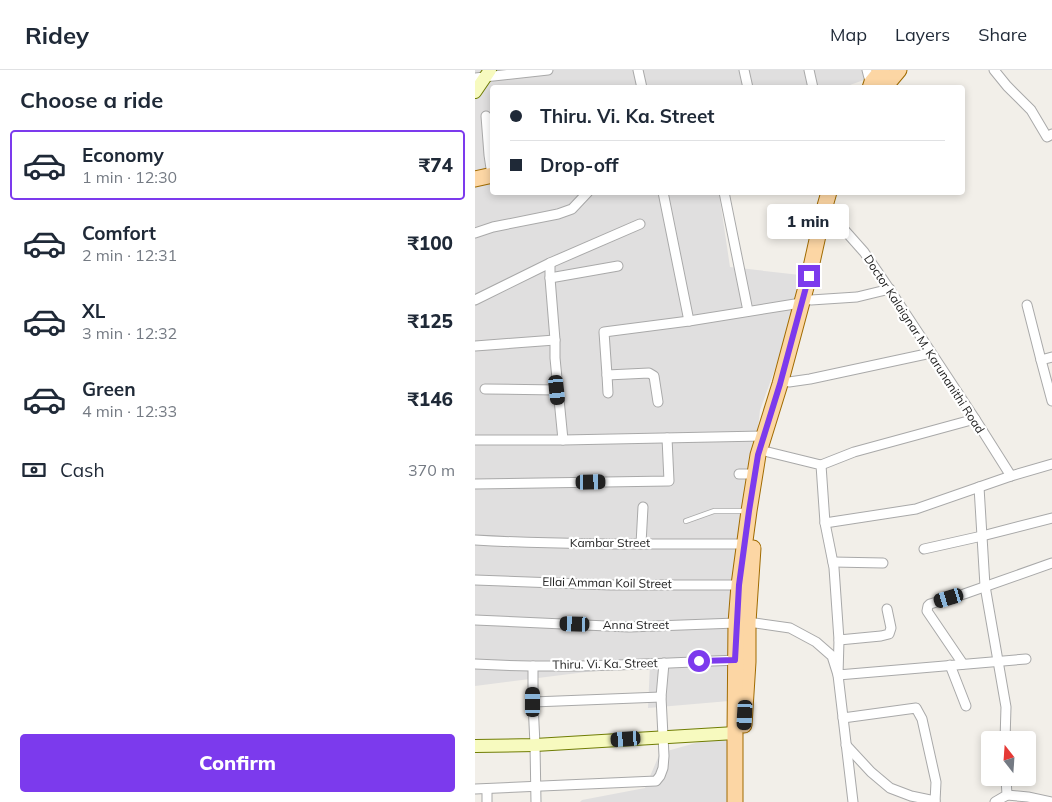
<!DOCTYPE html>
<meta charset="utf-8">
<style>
:root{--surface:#fff;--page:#f6f6f7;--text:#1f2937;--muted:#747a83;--line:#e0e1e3;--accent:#7c3aed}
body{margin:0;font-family:Mulish,sans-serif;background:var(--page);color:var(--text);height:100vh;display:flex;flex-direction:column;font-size:19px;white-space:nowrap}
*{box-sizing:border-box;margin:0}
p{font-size:16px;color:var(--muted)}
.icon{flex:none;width:28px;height:28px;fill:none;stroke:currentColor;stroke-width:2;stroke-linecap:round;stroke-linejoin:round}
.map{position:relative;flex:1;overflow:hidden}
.panel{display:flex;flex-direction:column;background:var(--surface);width:475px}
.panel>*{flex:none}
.top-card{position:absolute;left:15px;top:15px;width:475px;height:110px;border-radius:5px;box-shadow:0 2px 8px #0003;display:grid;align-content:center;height:110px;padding:0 20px;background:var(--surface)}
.needle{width:32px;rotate:343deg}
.controls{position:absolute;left:506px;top:661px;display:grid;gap:10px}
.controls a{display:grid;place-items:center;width:55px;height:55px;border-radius:5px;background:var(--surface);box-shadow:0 2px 8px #0003;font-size:25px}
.end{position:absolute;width:22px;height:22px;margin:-11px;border:6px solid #7c3aed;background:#fff;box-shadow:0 0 0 2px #fff}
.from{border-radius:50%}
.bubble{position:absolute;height:35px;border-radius:5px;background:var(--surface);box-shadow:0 2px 8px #0003;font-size:16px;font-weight:800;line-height:35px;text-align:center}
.car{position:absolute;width:15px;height:30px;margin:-15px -8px;border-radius:6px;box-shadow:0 0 4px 1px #0007;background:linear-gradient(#222 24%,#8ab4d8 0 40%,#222 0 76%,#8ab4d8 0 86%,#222 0)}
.top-card b{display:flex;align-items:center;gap:18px;height:48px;font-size:19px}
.top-card b+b{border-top:1px solid var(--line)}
.top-card i{width:12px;height:12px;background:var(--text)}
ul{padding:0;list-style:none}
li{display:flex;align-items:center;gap:15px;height:70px;margin:0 10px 8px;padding:0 10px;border:2px solid transparent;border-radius:5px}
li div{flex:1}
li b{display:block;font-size:19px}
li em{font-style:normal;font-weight:800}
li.on{border-color:var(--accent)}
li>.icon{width:45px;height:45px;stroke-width:1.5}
h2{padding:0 20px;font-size:22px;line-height:60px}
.pay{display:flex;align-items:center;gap:12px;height:55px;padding:0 20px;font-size:19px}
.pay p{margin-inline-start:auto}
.cta{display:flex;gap:10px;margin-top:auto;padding:10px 20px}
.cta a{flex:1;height:58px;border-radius:5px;background:var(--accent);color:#fff;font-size:20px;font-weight:800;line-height:58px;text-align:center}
header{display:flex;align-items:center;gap:30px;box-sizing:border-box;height:70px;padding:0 25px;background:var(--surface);border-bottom:1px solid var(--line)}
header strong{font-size:24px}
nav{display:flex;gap:28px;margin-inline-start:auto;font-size:18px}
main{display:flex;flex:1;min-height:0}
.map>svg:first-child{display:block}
</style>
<header>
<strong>Ridey</strong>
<nav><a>Map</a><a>Layers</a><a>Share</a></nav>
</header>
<main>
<section class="panel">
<h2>Choose a ride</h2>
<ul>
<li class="on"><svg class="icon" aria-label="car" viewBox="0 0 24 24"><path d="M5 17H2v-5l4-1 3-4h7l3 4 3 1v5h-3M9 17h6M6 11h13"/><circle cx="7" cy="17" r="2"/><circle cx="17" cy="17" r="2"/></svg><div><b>Economy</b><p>1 min · 12:30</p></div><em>₹74</em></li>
<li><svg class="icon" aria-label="car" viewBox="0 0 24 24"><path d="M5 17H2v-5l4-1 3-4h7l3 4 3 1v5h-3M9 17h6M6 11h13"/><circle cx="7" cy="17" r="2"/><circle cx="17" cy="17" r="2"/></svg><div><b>Comfort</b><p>2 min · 12:31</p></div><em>₹100</em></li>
<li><svg class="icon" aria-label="car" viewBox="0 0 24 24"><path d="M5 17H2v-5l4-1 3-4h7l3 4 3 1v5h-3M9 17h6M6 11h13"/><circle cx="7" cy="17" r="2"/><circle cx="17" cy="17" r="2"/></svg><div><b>XL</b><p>3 min · 12:32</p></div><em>₹125</em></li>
<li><svg class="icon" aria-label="car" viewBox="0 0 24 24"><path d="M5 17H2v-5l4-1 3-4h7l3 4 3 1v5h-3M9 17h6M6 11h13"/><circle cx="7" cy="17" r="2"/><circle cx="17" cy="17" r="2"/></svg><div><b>Green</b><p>4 min · 12:33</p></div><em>₹146</em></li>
</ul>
<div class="pay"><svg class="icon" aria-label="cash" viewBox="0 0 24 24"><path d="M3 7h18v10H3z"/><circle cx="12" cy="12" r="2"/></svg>Cash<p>370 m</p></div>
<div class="cta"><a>Confirm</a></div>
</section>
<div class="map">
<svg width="577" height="732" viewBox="0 0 577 732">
<rect width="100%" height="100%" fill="#f2efe9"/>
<g fill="#e0dfdf">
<path d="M0,0H394V8L367,18H18V122L244,123L255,197L334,206L285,340L254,631L173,638L175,594L0,616Z"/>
<path d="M256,663L252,732H105L107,730L170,718L185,683Z"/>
</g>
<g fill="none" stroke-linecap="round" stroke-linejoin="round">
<g stroke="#a9a9a9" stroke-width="6">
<path id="lane" d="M211,451L239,441H272"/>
</g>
<g stroke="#a9a9a9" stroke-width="11">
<g id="street">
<path d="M163,0L167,18"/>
<path d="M269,0L273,18"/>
<path d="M334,0L338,18"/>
<path d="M392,0L394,8L397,12"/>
<path d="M519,0L532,16L556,40L572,67L577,64"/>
<path d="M0,8L73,0"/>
<path d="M11,46L14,85L17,105"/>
<path d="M188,122L214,251"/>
<path d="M249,122L273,241"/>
<path d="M348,143L357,146L389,182L413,217L500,349L536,406"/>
<path d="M0,163L18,157L83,144L97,139L113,122"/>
<path d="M75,193V208L80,270V288L88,370"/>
<path d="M75,208L143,196"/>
<path d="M0,230L75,193L165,154"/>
<path d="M336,230L382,227L415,219"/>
<path d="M552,235L566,290"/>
<path d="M0,276L80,270"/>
<path d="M577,287L566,290L577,331"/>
<path d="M132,305L133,323"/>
<path d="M314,312L335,309L456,283"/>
<path d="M10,319L83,320"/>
<path d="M183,332L179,306L174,303L132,305L129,262L214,251L326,233"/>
<path d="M0,370H88L288,366"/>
<path d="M293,382L346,395L350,453L359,498L364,570L363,605L551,589"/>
<path d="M346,395L379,382L500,349"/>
<path d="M264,404H280"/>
<path d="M0,414L194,411L192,368"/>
<path d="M504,417L510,516L531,637L530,670"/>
<path d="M350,453L441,439L536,406L577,394"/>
<path d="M0,470C90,475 180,474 270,474"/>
<path d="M166,474L168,437"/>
<path d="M449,479L507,466L577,448"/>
<path d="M358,492L408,493"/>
<path d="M0,510L136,515H264"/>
<path d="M0,550L154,557L261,553"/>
<path d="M273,552L315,558L341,572L357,586L363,605L378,732"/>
<path d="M364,570L406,566L414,564L416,558L412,539"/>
<path d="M0,594C87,599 174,594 260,590"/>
<path d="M488,594L452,541L453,536L455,534L489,524L577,493"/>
<path d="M475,595L491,636"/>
<path d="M58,596V632L60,675L61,732"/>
<path d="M58,632L186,627"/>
<path d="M368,648L441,638L447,649L461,712L460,732"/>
<path d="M371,675L396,702L415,718L436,726L460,731"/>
<path d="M0,719L181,711L185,706L188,698L189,686L186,627L189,593"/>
<path d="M12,719V732"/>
<path d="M532,725L553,727L577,732"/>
<path d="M520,732L532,725L531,708"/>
</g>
</g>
<g stroke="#707d05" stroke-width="14">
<g id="secondary">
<path d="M0,22L15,0"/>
<path d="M0,676L60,675L260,663"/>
</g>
</g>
<g stroke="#a06b00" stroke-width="17">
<g id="primary">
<path d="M395,18L397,12L407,0"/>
<path d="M409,18L424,0"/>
<path d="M0,109L18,105"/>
<path d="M269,655L273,592V552L278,478"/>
<path d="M260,732V663L261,553L264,515L274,441L283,385L305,314L334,206L348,143L354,122"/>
</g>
</g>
<use href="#lane" stroke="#fff" stroke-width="4.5"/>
<use href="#street" stroke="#fff" stroke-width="9"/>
<use href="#secondary" stroke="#f7fabf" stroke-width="12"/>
<use href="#primary" stroke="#fcd6a4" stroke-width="15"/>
</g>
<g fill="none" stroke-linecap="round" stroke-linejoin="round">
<path stroke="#7c3aed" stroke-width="6" d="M224,591L260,590L264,515L274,441L283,385L305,314L334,206"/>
</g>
<g text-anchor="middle" stroke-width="4.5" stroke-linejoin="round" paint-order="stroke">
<g font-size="12" fill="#222" stroke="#fff">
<text transform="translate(449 274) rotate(57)" y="4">Doctor Kalaignar M. Karunanithi Road</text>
<text x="135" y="477">Kambar Street</text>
<text transform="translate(132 513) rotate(1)" y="4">Ellai Amman Koil Street</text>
<text x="161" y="559">Anna Street</text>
<text transform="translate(130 594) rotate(-1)" y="4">Thiru. Vi. Ka. Street</text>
</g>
</g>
</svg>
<div class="controls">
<a><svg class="needle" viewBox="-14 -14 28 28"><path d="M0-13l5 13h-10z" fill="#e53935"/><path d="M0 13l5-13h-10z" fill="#747a83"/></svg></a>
</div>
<i class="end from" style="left:224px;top:591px"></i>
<i class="end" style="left:334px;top:206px"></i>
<div class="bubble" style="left:292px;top:134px;width:82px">1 min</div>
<i class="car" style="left:82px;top:320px;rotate:174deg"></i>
<i class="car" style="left:116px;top:412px;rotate:89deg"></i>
<i class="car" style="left:474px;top:528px;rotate:253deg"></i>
<i class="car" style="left:100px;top:554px;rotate:272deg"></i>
<i class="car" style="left:58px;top:632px;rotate:0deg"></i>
<i class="car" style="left:270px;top:645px;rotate:183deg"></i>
<i class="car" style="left:151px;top:669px;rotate:266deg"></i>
<div class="top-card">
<b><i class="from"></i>Thiru. Vi. Ka. Street</b>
<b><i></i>Drop-off</b>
</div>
</div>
</main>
